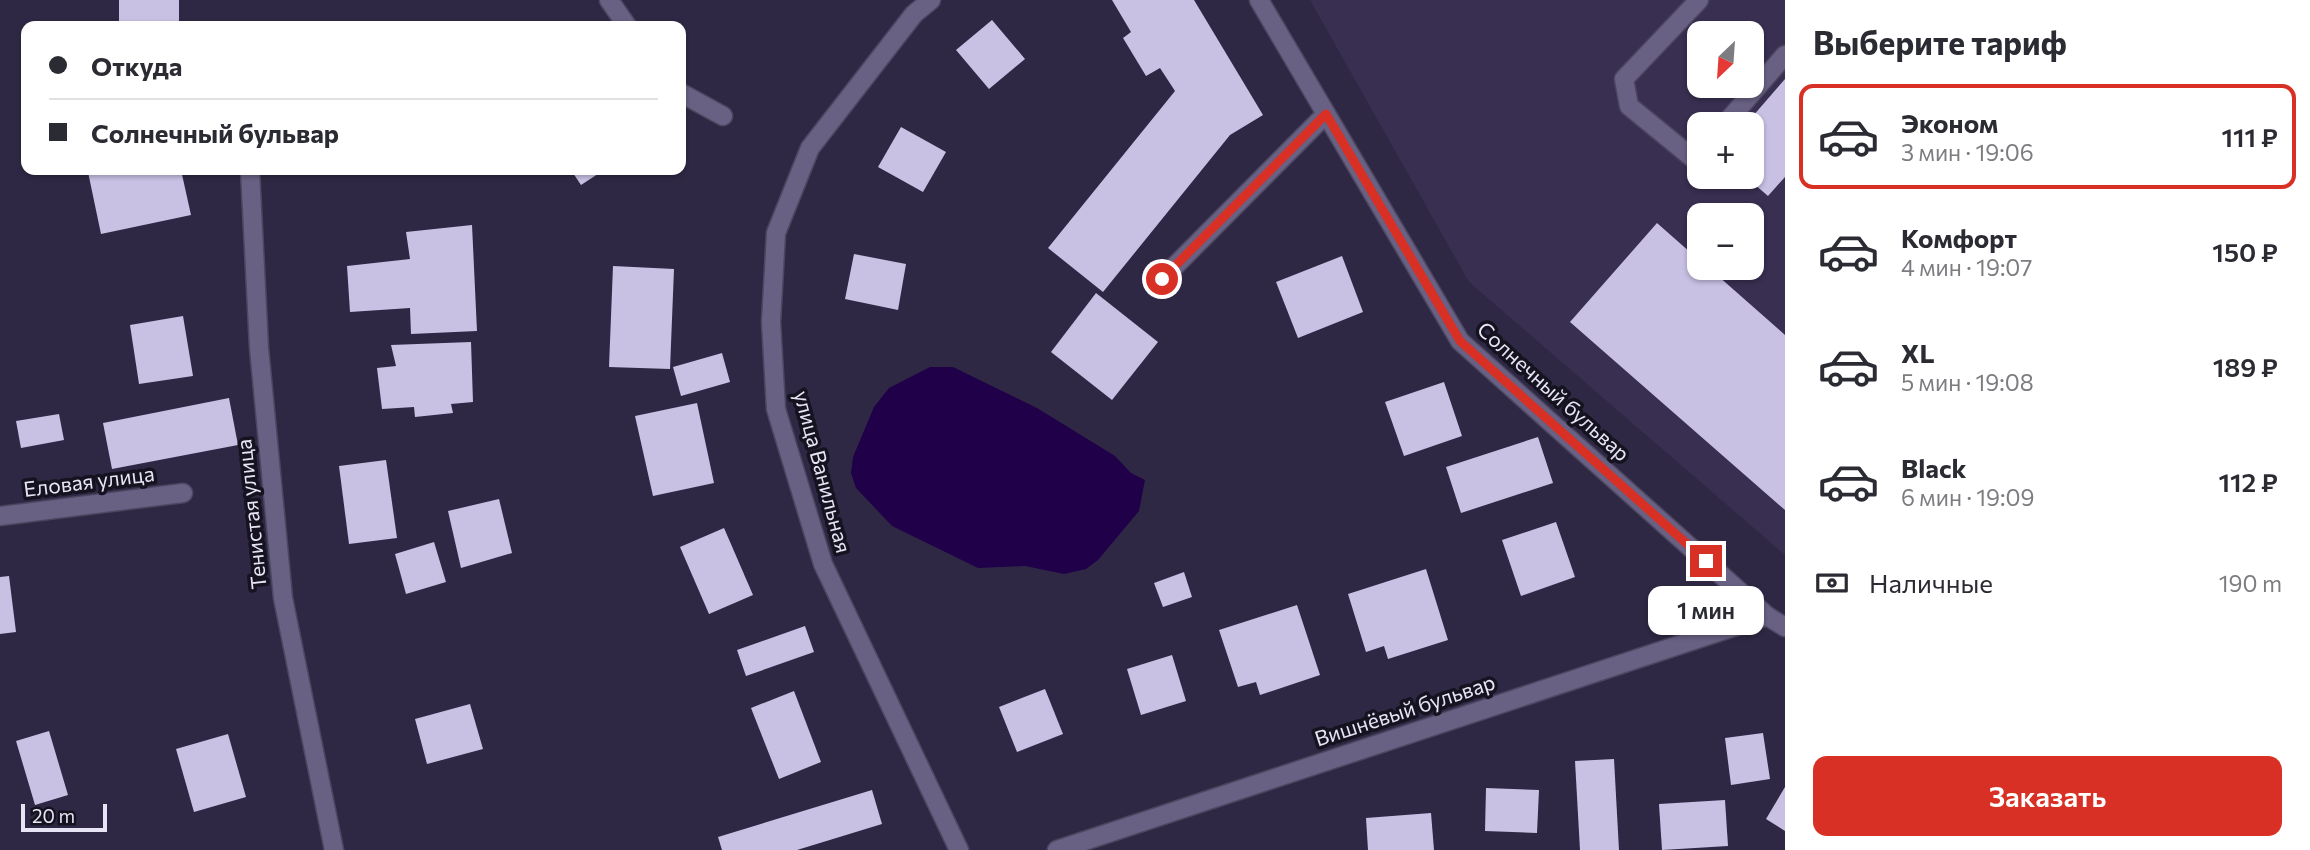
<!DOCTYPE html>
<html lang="ru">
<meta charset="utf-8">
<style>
:root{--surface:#fff;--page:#f7f7f7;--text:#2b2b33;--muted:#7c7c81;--line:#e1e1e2;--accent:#d93025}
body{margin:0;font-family:Commissioner,sans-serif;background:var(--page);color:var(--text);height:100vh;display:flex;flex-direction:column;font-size:26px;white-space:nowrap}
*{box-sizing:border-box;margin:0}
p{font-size:23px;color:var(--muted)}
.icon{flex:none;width:38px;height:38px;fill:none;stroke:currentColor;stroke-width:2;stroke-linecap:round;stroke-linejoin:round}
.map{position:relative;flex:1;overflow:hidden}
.panel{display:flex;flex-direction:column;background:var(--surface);width:525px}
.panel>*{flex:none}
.guide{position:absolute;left:21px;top:21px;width:665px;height:154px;border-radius:14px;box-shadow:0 2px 5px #0004;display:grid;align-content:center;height:154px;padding:0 28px;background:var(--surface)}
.needle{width:46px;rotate:205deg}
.fabs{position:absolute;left:1687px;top:21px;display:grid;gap:14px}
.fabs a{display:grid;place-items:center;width:77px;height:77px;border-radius:14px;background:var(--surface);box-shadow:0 2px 5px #0004;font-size:35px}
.scale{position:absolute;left:21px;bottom:18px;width:86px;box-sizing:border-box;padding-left:7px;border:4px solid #e7e4f6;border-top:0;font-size:19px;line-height:24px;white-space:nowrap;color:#e7e4f6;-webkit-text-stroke:5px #161320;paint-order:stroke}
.end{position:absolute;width:32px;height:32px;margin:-16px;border:9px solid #d93025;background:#fff;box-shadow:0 0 0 4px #fff}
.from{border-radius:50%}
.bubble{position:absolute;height:49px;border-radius:14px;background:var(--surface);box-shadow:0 2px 5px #0004;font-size:23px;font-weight:600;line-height:49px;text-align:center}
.guide b{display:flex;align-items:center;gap:24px;height:66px;font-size:26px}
.guide b+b{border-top:2px solid var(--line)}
.guide i{width:18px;height:18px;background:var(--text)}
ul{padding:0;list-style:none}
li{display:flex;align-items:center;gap:21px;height:105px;margin:0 14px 10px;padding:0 14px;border:4px solid transparent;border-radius:14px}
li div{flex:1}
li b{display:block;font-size:26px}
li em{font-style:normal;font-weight:600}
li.on{border-color:var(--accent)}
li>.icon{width:63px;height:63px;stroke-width:1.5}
h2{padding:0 28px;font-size:32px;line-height:84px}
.pay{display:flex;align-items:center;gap:18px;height:77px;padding:0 28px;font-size:26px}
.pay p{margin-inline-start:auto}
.action{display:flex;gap:14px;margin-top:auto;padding:14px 28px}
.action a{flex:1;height:80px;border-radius:14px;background:var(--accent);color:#fff;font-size:28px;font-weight:600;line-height:80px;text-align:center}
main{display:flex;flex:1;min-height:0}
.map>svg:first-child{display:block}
</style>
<main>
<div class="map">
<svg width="1785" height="850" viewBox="0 0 1785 850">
<rect width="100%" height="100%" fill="#2f2844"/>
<path fill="#382f51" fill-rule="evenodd" d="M1310,0H1785V555L1469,282ZM1699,33H1752V86H1699ZM1699,124H1752V177H1699ZM1699,215H1752V268H1699Z"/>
<path fill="#200049" d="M930,367H953L1037,408L1115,456L1131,473L1145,480L1139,511L1098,560L1086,569L1064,574L1025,566L978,568L892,526L856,488L851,473L853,457L874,407L889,388Z"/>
<g fill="#c8c1e4">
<rect x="119" y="0" width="60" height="26"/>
<path d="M1112,0H1194L1263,115L1230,135L1103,292L1048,248L1175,91L1160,68L1146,76L1123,38L1131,32Z"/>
<path d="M992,20L1025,59L989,89L956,50Z"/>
<path d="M1785,79V177L1768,196L1746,177H1752V124H1746Z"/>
<path d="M901,127L946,152L923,192L878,167Z"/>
<path d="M97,170H181L191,215L101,234L88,172Z"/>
<path d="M571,170H604L581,185Z"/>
<path d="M1657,223L1699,260V268H1709L1785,335V510L1570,322Z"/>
<path d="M472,225L477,331L411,334L410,308L350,312L347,266L410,259L406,232Z"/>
<path d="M854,254L906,264L898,310L845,299Z"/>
<path d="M1342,256L1363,312L1298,338L1276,282Z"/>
<path d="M613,266L674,269L670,369L609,367Z"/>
<path d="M1096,293L1158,342L1112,400L1051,352Z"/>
<path d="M183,316L193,376L139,384L130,325Z"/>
<path d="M471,342L473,402L451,404L453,413L415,417L414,407L382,409L377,368L396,366L391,345Z"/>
<path d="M722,353L730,382L681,396L673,367Z"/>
<path d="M1444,382L1462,436L1404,456L1385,402Z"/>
<path d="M229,398L238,445L112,469L103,423Z"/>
<path d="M697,403L714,483L653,496L635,416Z"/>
<path d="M59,414L64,440L21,448L16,421Z"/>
<path d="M1538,437L1553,483L1461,513L1446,467Z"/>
<path d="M386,460L397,538L349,544L339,466Z"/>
<path d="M499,499L512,553L461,568L448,511Z"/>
<path d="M1556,522L1575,577L1521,596L1502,540Z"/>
<path d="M724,528L753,595L709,614L680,547Z"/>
<path d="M434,542L446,582L406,594L395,554Z"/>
<path d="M1426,569L1448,640L1388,659L1384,646L1366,652L1348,594Z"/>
<path d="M1184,572L1192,597L1163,607L1154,583Z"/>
<path d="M9,576L16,632L0,634V577Z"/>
<path d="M1297,605L1320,675L1260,695L1256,682L1238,687L1219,630Z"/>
<path d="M805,626L814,652L746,676L737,650Z"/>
<path d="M1172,655L1186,701L1141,715L1127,669Z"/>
<path d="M1045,689L1063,734L1017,752L999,707Z"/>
<path d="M794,691L821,762L779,779L751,708Z"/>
<path d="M470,704L483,749L427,764L415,719Z"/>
<path d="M49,731L68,795L35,805L16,741Z"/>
<path d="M1763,733L1770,779L1731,785L1725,738Z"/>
<path d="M228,734L246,797L194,812L176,749Z"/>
<path d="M1614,759L1619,850H1580L1575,761Z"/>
<path d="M1785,787V831L1766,819Z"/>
<path d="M1486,788L1539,790L1537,833L1485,831Z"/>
<path d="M872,790L882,824L797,850H722L718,837Z"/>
<path d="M1725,800L1728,846L1662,850L1659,804Z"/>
<path d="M1431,813L1434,850H1368L1366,818Z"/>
</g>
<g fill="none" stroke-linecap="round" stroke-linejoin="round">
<g stroke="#4c4660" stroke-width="21">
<g id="minor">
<path d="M609,0L627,26"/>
<path d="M931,0L914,14L810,148L776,233L771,322L776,409L823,564L959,850"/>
<path d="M1259,0L1460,341L1767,616L1785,627"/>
<path d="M1699,0L1624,79L1629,106L1695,160L1699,155"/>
<path d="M681,93L723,116"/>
<path d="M1725,124L1785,55"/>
<path d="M250,170L259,348L283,598L334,850"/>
<path d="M1162,279L1326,114"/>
<path d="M0,516L183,493"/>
<path d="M1057,850L1767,616"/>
</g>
</g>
<use href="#minor" stroke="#686183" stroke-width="18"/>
</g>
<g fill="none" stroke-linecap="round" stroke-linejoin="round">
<path stroke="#d93025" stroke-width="9" d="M1162,279L1326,114L1460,341L1706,561"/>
</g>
<g text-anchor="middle" stroke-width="7" stroke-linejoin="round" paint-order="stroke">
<g font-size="21" fill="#e7e4f6" stroke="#161320">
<text transform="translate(1553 392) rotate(42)" y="7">Солнечный бульвар</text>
<text transform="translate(822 472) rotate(75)" y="7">улица Ванильная</text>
<text transform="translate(89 482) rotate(-7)" y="7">Еловая улица</text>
<text transform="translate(252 514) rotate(-96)" y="7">Тенистая улица</text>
<text transform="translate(1405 711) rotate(-18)" y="7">Вишнёвый бульвар</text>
</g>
</g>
</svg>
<div class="fabs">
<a><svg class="needle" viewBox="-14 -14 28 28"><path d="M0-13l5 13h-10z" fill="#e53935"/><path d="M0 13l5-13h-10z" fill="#7c7c81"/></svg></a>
<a>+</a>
<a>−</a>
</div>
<div class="scale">20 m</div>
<i class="end from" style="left:1162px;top:279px"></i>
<i class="end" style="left:1706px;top:561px"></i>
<div class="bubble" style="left:1648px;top:586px;width:116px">1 мин</div>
<div class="guide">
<b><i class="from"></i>Откуда</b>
<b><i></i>Солнечный бульвар</b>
</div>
</div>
<section class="panel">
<h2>Выберите тариф</h2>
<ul>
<li class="on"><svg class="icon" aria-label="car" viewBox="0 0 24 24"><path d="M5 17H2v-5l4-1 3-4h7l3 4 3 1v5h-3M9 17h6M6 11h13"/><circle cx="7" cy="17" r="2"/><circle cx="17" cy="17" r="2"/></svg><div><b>Эконом</b><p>3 мин · 19:06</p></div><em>111 ₽</em></li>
<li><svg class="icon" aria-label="car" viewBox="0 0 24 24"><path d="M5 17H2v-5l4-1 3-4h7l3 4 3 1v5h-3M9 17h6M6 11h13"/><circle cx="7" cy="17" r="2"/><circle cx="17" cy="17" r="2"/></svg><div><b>Комфорт</b><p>4 мин · 19:07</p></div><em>150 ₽</em></li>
<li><svg class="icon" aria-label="car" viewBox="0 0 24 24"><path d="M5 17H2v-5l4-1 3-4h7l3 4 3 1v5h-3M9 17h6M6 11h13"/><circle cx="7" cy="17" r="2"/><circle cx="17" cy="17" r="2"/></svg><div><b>XL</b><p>5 мин · 19:08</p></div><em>189 ₽</em></li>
<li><svg class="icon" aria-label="car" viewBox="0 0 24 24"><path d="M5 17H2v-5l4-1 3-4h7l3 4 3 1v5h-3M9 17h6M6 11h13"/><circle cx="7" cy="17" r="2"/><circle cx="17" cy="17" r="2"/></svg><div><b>Black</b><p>6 мин · 19:09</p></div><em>112 ₽</em></li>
</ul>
<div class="pay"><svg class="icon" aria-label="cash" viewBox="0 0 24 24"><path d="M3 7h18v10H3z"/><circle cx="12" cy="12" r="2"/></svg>Наличные<p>190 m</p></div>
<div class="action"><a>Заказать</a></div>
</section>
</main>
